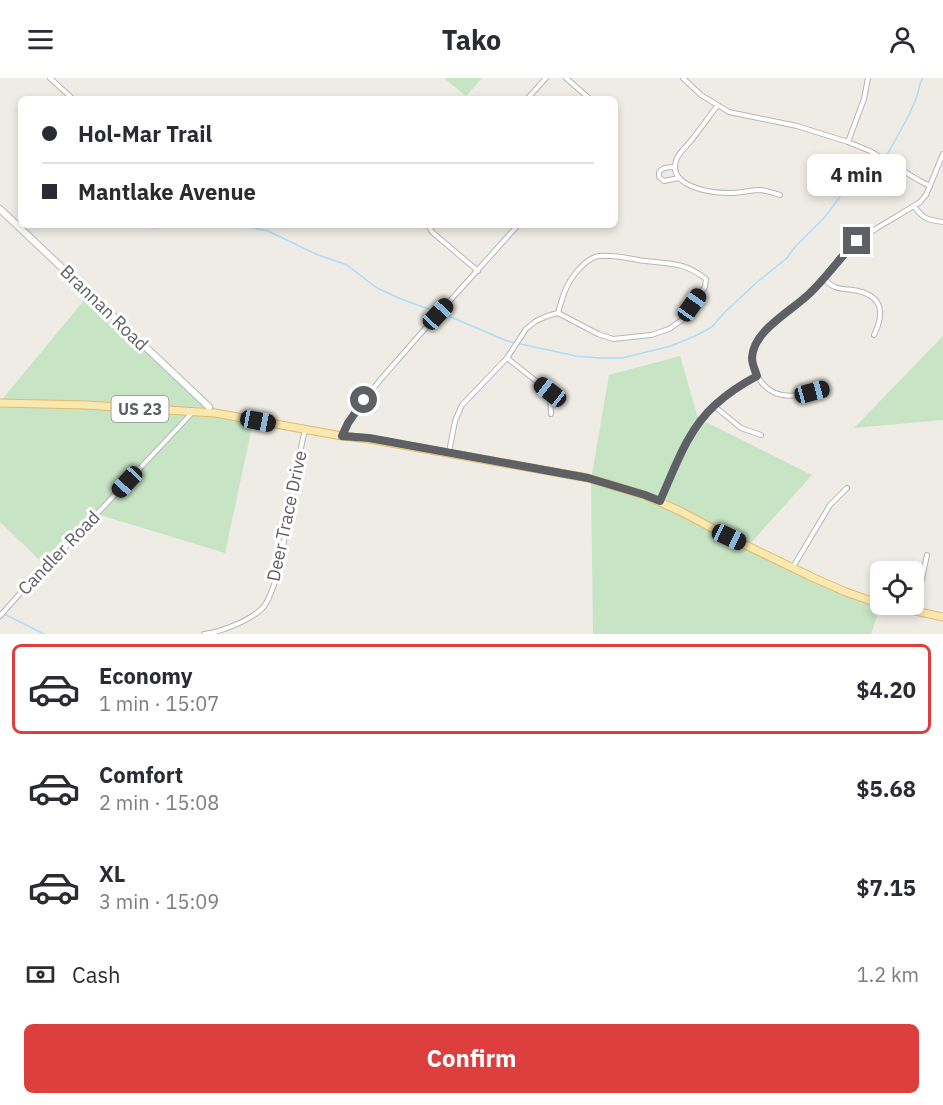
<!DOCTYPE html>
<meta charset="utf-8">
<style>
:root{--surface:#fff;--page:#f2f2f3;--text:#2b2b33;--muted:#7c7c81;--line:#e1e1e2;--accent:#dd3e3e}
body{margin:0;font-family:"IBM Plex Sans",sans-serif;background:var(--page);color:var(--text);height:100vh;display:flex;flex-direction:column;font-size:22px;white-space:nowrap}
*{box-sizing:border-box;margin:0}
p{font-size:20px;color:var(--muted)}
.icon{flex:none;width:33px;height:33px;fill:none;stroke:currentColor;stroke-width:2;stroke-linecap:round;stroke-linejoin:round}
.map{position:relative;height:556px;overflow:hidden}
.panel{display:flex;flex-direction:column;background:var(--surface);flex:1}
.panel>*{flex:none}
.top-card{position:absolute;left:18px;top:18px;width:600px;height:132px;border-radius:9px;box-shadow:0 3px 9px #0003;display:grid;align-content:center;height:132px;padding:0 24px;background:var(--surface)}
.tools{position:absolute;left:870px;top:483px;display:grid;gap:12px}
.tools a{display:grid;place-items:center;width:54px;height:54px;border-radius:9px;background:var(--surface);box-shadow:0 3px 9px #0003;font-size:30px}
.end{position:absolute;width:27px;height:27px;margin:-14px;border:8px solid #5d6165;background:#fff;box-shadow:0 0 0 3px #fff}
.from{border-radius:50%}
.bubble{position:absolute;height:42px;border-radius:9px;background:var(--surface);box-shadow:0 3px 9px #0003;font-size:20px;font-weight:700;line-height:42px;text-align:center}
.car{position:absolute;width:18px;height:36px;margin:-18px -9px;border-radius:8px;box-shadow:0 0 4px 2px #0007;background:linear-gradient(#222 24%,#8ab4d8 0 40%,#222 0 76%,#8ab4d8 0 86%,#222 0)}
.top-card b{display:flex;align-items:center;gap:21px;height:57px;font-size:22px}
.top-card b+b{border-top:2px solid var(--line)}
.top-card i{width:15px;height:15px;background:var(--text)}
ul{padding:10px 0 0;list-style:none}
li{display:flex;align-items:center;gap:18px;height:90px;margin:0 12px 9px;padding:0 12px;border:3px solid transparent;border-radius:9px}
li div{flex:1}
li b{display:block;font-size:22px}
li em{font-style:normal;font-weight:700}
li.on{border-color:var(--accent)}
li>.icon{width:54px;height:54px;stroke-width:1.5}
.pay{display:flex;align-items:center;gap:15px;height:66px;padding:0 24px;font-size:22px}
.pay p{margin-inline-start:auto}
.button{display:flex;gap:12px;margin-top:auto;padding:12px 24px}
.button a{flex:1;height:69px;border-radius:9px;background:var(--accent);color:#fff;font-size:24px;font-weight:700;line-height:69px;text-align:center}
header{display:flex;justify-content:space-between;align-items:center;height:78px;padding:0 24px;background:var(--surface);font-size:27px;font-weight:700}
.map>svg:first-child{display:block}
</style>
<header><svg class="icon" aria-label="menu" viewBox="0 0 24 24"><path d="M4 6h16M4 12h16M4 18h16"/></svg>Tako<svg class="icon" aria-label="person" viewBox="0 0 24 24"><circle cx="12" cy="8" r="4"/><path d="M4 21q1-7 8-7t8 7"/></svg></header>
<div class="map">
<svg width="943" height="556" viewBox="0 0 943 556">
<rect width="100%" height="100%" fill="#efece6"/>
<g fill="#c7e4c4">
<path d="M444,0H482L466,18Z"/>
<path d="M91,214L222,337L253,344L225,475L100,437L46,488L0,444V324Z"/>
<path d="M943,258V342L854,350Z"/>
<path d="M680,278L698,340L812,397L748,468L881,527L871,556H593L591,402L609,297Z"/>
</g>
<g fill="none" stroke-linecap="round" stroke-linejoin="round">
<g stroke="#acddf9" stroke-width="1.5">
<path d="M884,79L888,75C898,57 910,38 917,18C919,12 919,6 923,0"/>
<path d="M138,147L154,150L166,148L195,147"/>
<path d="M205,147L245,148L268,153L318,177L347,187L377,210L401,221L451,239L507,263L576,278L599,280H622L671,268L695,258L712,249L723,236L756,205L787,180L794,170L825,139L842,116L880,82"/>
<path d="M0,534L44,556"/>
</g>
<g stroke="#b3b6b9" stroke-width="6">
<g id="street">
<path d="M50,0L73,21"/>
<path d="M566,0L590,21"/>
<path d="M683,0L701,17L729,34L797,48L848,64L870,73L920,103L930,108"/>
<path d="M527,21L546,0"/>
<path d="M717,28C708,40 699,53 689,65C685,70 680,74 677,80C665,108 709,115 729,115C740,115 751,112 761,112C767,113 774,115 780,117"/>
<path d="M848,64L864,21L868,0"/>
<path d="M675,89C669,89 663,89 659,94V99L664,103L679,100"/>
<path d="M914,128C923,141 928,142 943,144"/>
<path d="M428,147L432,154L478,193"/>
<path d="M823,200C827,204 830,207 835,209C842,212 851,211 858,213C884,219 884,237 874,257"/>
<path d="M507,280L550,314L551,336"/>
<path d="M826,310C805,316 779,326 762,305C729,263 788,238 812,214C827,198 838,179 854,165C861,159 870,155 877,150C892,141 906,133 920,124L926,117L943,76"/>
<path d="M714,328L741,350L761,357"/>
<path d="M342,357C357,327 380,302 402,277C440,233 479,191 518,147"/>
<path d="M449,374L455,343L462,327L507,280L526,251L536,243L547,238L558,235L598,256L613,261L651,257L669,251L682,242L705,209L706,201C684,184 671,186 645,183C630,181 614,176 599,178C585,180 570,200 565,213C562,220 560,228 558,235"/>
<path d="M660,423C673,394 684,362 705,337C719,320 738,308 757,298"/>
<path d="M793,489L830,427L847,410"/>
<path d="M915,533L927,477"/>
<path d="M0,538L24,511L40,496L192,335"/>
<path d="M204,556C221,554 255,541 265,527C277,508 282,474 286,452C292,419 297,385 305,352"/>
</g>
</g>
<g stroke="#b4b8bc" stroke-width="8">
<path id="secondary" d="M0,131L209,329"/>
</g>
<g stroke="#e7b966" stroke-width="9">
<g id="primary">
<path d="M0,325L86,327L215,335L342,358L369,361L588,400L644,417L680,433L729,459L814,500L846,514L880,526"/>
<path d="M884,526L943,539"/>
</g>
</g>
<use href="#street" stroke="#fff" stroke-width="4"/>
<use href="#secondary" stroke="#fff" stroke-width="6"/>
<use href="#primary" stroke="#f9e8b0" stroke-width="7"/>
</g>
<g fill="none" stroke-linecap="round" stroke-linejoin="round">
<path stroke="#5d6165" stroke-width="8" d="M364,322L348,345L342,358L369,360L588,400L645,417L660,423C675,390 687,352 715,327C728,315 742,306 757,298C755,292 752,286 752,280C753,252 792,233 810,215C827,199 840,179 857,163"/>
</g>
<g text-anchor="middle" stroke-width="6" stroke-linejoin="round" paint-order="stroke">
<rect fill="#fff" stroke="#8e9093" stroke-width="1.5" x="111.5" y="318" width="57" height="26" rx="4.5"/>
<g font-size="16" font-weight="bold" fill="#5d6165">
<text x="140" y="337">US 23</text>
</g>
<g font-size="18" fill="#5d6165" stroke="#fff">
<text transform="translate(104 230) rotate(44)" y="6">Brannan Road</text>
<text transform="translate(287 438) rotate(-78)" y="6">Deer Trace Drive</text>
<text transform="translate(59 475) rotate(-46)" y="6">Candler Road</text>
</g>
</g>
</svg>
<div class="tools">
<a><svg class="icon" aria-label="locate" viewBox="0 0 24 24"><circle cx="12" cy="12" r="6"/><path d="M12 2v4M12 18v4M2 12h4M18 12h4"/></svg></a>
</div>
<i class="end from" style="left:364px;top:322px"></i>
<i class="end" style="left:857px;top:163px"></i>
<div class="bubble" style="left:807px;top:76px;width:99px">4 min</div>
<i class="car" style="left:692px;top:227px;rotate:35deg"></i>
<i class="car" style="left:438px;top:236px;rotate:43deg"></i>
<i class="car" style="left:550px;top:314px;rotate:308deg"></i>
<i class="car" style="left:812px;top:314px;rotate:75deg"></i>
<i class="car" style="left:258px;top:343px;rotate:101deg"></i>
<i class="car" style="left:127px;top:404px;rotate:223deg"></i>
<i class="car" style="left:729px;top:459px;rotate:115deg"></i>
<div class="top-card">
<b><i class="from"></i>Hol-Mar Trail</b>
<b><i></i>Mantlake Avenue</b>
</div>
</div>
<section class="panel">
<ul>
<li class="on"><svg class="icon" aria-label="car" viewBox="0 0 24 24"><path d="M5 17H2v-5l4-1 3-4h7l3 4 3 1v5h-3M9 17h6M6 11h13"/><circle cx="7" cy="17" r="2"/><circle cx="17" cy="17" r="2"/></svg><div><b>Economy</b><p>1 min · 15:07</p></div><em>$4.20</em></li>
<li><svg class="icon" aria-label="car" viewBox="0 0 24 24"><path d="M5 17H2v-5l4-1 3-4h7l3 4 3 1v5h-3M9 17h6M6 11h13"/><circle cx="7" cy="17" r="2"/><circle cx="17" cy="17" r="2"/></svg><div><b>Comfort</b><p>2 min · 15:08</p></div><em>$5.68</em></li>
<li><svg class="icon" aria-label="car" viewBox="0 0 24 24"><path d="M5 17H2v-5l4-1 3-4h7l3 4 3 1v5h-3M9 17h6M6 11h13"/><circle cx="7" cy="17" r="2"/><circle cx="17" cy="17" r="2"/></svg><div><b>XL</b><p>3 min · 15:09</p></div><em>$7.15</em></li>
</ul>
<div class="pay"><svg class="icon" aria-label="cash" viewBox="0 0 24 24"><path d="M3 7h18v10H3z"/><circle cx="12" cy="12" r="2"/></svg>Cash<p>1.2 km</p></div>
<div class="button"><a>Confirm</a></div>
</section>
